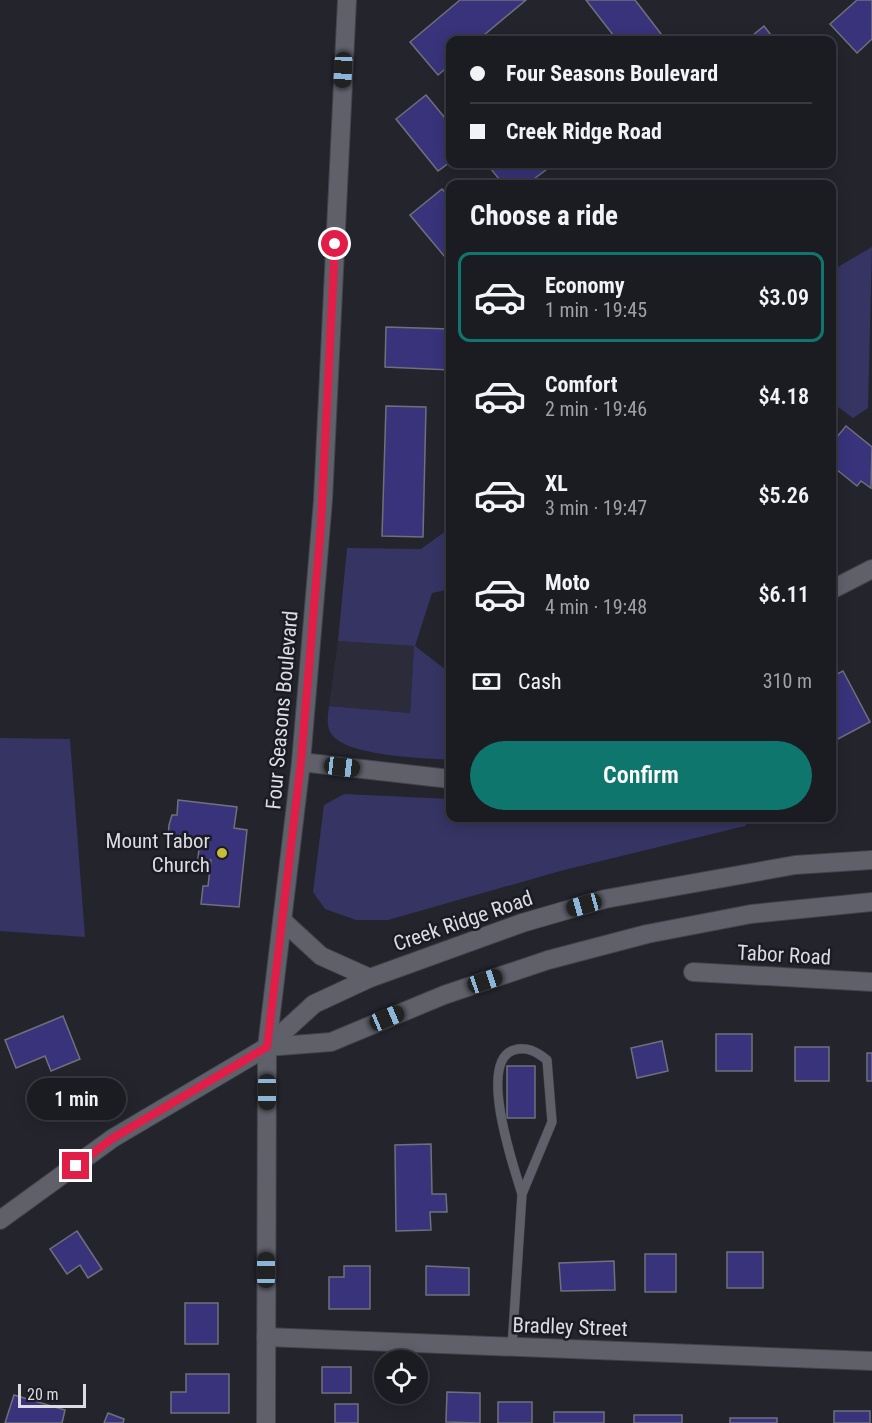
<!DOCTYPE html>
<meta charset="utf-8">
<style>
:root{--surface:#1b1b22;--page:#28282f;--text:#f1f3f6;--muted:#a0a1a5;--line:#393940;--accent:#0f766e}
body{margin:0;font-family:"Roboto Condensed",sans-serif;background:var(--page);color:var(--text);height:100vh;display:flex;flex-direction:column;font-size:22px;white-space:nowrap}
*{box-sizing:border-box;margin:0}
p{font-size:20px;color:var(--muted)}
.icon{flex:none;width:33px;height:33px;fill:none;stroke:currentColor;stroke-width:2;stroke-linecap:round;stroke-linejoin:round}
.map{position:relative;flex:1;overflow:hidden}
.side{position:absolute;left:446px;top:180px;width:390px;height:642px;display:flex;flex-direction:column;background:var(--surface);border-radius:12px;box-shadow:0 3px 15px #0003,0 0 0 2px var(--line)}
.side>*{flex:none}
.guide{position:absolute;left:446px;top:36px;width:390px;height:132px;border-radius:12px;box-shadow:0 3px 15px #0003,0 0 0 2px var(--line);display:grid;align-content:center;height:132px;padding:0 24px;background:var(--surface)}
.buttons{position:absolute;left:374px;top:1350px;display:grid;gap:12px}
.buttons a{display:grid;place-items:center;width:54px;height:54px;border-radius:50%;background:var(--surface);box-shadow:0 3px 15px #0003,0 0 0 2px var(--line);font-size:30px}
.scale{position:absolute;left:18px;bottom:15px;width:68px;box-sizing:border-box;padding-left:6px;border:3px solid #dbdbe1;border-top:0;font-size:16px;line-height:21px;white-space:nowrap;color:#dbdbe1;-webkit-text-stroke:4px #1a1b23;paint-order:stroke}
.end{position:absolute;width:27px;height:27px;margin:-14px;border:8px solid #e11d48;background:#fff;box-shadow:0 0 0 3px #fff}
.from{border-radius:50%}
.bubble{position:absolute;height:42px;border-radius:21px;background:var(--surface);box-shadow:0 3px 15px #0003,0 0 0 2px var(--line);font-size:20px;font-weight:600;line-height:42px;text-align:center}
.car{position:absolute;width:18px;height:36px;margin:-18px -9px;border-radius:8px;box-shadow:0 0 4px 2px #0007;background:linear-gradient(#222 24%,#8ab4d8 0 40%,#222 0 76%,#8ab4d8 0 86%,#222 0)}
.guide b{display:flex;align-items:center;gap:21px;height:57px;font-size:22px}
.guide b+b{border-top:2px solid var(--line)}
.guide i{width:15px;height:15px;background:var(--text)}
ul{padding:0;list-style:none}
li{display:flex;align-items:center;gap:18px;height:90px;margin:0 12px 9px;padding:0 12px;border:3px solid transparent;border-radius:12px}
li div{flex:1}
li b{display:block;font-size:22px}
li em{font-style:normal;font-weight:600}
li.current{border-color:var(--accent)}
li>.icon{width:54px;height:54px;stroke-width:1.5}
h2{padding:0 24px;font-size:27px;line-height:72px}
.pay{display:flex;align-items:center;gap:15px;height:66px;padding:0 24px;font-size:22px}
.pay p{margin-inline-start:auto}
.button{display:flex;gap:12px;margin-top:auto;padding:12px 24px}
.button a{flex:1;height:69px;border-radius:36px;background:var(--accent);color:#fff;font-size:24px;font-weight:600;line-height:69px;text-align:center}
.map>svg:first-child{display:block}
</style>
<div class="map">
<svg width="872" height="1423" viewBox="0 0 872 1423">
<rect width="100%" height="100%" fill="#24242d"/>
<path fill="#2b2b3a" d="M338,641L414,646L410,713L329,706Z"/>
<g fill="#363463">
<path d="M872,247L868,408L853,418L831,402V271Z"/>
<path d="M450,528V589L432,593L415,646L450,673V760C423,758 352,756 334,737C325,728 328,717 329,706L410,713L414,646L338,641L347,548L421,549Z"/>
<path d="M0,738L70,739L85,937L0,931Z"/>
<path d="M344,794L450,799V818H750L745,826L564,870L388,920H356L325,909L313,892L324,805Z"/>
</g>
<g fill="#39337b" stroke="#6f707b" stroke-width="1.5">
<path d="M460,0H526L478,40H450V65L438,75L410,42Z"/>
<path d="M586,0H635L665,39L617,40Z"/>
<path d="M857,0H872V39L857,53L830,24Z"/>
<path d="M764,26L775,40H747Z"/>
<path d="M426,95L450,124V162L438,171L396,119Z"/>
<path d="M487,164H554L527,184H503Z"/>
<path d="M442,189L450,198V263L410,215Z"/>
<path d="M386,327L450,329V370L385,367Z"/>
<path d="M386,406L426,407L423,537L382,536Z"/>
<path d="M846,426L872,447L871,488L861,481L857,486L831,465V444Z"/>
<path d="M843,671L870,722L838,739L831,725V677Z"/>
<path d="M178,800L237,807L234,828L247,830L239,907L201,904L203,886H208L211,860L198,859L199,848L172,845L168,839L169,825L172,815H177Z"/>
<path d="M63,1016L80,1059L51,1071L45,1056L16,1068L5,1040Z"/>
<rect x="716" y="1034" width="36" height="37"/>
<path d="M662,1041L668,1071L637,1078L631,1048Z"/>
<rect x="795" y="1047" width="34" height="34"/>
<rect x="867" y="1053" width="5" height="28"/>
<rect x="507" y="1066" width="28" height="52"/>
<path d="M431,1144L432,1194H446L447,1212H430L431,1230L396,1231L395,1145Z"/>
<path d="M77,1231L102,1269L88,1278L80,1265L67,1274L50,1249Z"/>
<rect x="727" y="1252" width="36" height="36"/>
<rect x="645" y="1254" width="31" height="38"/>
<path d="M614,1261L615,1290L561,1291L559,1263Z"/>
<path d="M344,1266H370V1309H329V1277H344Z"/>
<path d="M426,1266L469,1268V1295H426Z"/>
<rect x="185" y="1303" width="33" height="41"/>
<rect x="322" y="1367" width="29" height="26"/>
<path d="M186,1374H229V1413H171V1392H186Z"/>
<path d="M447,1392L480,1393V1423L446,1422Z"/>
<path d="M14,1395L65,1410L62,1423H5Z"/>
<rect x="498" y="1402" width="34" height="21"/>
<rect x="335" y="1404" width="23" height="19"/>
<rect x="834" y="1411" width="36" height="12"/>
<rect x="554" y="1412" width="50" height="11"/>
<path d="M108,1413L124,1419L123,1423H104Z"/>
<rect x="634" y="1415" width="48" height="8"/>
<rect x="730" y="1418" width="47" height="5"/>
</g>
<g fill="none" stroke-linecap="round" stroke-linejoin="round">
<g stroke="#43434a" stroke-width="10">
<path id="service" d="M512,1347L522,1194L552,1122L547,1060C537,1052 527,1046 514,1050C477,1061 514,1168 522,1194"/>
</g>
<g stroke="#43434a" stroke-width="20">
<g id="minor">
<path d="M831,590L872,569"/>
<path d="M301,762L450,779"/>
<path d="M693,972L872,982"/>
<path d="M266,1337L872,1361"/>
</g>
</g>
<g stroke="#43434a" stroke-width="20">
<path id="tertiary" d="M266,1423L267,1047L301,762L323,500L347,0"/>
</g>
<g stroke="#43434a" stroke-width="20">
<g id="secondary">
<path d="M283,921L321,956L370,978"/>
<path d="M267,1047L331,1042L444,995L548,960L647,934L751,914L872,902"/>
<path d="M0,1220L113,1138L267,1047L314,1004L370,978L522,923L605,899L795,865L872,860"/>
</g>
</g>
<use href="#service" stroke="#5f606a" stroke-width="9"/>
<use href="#minor" stroke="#5f606a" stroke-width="18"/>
<use href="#tertiary" stroke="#5f606a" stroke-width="18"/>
<use href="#secondary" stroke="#5f606a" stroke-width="18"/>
</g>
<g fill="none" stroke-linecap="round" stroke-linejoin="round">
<path stroke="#e11d48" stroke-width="8" d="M76,1166L113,1138L267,1047L301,762L321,524L335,244"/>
</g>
<circle fill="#c9bb3a" stroke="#1a1b23" stroke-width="2" cx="222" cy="853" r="6"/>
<g text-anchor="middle" stroke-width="5" stroke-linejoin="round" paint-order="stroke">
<g font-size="21" fill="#dbdbe1" stroke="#1a1b23">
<text transform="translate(282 710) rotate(-85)" y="7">Four Seasons Boulevard</text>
<text transform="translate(463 921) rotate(-19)" y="7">Creek Ridge Road</text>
<text transform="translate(784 955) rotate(3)" y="7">Tabor Road</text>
<text transform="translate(570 1327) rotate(2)" y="7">Bradley Street</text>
</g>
<g font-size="21" fill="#dbdbe1" stroke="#1a1b23" text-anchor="end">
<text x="210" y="848">Mount Tabor<tspan x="210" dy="24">Church</tspan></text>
</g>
</g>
</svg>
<div class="buttons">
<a><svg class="icon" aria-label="locate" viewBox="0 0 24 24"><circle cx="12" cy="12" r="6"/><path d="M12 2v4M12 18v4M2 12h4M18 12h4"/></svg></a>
</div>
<div class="scale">20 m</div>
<i class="end from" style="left:335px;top:244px"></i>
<i class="end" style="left:76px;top:1166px"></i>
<div class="bubble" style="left:27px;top:1078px;width:99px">1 min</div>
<i class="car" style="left:343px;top:70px;rotate:183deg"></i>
<i class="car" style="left:342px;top:767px;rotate:97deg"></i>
<i class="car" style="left:584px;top:905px;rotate:254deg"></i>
<i class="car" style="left:485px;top:981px;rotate:71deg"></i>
<i class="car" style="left:387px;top:1018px;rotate:67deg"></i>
<i class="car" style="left:267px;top:1092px;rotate:180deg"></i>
<i class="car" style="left:266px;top:1270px;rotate:0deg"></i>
<div class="guide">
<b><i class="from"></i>Four Seasons Boulevard</b>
<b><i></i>Creek Ridge Road</b>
</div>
<section class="side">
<h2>Choose a ride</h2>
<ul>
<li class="current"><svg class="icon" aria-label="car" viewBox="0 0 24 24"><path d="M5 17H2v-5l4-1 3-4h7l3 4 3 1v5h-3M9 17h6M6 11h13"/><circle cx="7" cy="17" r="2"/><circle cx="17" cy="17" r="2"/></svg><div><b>Economy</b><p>1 min · 19:45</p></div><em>$3.09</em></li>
<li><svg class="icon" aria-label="car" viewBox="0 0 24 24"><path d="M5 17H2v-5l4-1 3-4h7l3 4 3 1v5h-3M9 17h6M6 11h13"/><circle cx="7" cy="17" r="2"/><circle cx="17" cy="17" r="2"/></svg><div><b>Comfort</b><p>2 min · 19:46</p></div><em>$4.18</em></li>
<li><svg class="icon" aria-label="car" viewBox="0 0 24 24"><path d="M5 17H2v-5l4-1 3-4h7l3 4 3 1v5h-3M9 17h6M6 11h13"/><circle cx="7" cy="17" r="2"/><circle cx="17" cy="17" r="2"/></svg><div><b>XL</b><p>3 min · 19:47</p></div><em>$5.26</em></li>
<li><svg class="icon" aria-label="car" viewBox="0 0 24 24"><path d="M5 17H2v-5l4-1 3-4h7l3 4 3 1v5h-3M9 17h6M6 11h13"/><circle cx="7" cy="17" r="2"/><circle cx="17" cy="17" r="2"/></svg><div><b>Moto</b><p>4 min · 19:48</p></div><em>$6.11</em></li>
</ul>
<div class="pay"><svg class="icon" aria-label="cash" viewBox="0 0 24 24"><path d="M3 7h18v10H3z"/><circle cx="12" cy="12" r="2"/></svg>Cash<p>310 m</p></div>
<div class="button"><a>Confirm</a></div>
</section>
</div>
